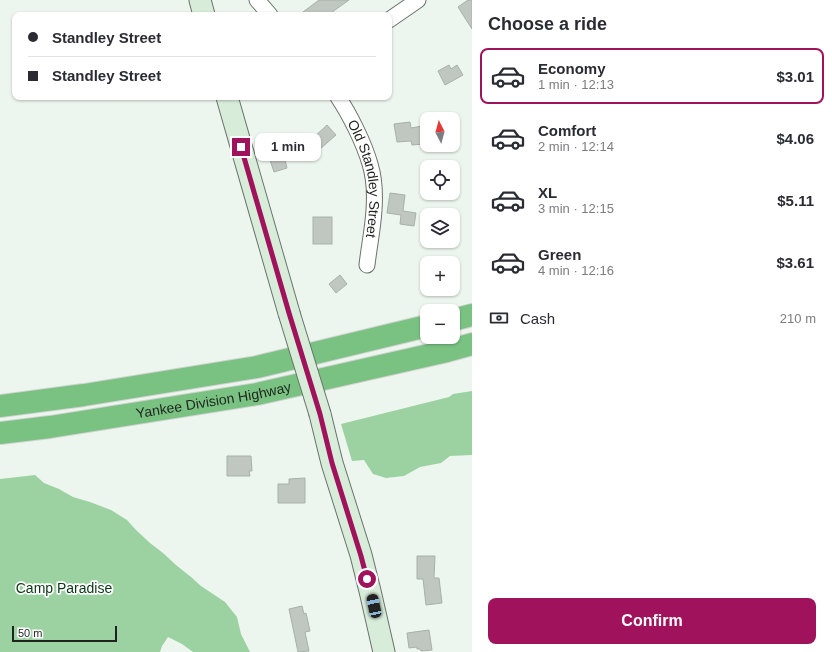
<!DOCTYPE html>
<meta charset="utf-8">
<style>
:root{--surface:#fff;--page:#f7f7f7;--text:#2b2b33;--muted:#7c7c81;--line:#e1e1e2;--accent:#a0125b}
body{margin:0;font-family:Arial,sans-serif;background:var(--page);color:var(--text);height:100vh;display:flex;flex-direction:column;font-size:15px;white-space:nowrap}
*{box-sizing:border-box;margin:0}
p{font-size:13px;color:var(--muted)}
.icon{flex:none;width:22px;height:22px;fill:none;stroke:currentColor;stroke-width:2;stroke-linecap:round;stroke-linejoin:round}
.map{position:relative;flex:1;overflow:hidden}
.details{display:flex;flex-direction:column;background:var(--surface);width:360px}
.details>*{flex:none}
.top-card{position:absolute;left:12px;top:12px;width:380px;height:88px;border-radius:8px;box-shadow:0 1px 3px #0004;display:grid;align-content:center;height:88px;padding:0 16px;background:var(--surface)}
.needle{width:26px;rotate:354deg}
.controls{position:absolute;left:420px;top:112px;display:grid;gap:8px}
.controls a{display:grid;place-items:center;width:40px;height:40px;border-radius:8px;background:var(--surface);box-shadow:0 1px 3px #0004;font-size:20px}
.scale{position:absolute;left:12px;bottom:10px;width:105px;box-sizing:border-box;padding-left:4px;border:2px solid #1f221f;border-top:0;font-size:11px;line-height:14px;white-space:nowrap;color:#1f221f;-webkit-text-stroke:3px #fff;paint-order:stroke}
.end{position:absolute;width:18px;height:18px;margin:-9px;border:5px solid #a0125b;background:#fff;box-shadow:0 0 0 2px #fff}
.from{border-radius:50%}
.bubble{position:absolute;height:28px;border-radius:8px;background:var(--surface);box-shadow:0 1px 3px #0004;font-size:13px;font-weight:800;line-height:28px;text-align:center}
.car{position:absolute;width:12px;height:24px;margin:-12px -6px;border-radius:5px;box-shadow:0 0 3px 1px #0007;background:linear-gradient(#222 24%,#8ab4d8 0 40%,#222 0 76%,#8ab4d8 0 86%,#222 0)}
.top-card b{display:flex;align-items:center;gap:14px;height:38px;font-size:15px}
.top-card b+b{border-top:1px solid var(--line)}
.top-card i{width:10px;height:10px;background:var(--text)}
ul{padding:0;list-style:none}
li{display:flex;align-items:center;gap:12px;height:56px;margin:0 8px 6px;padding:0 8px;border:2px solid transparent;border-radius:8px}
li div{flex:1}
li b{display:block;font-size:15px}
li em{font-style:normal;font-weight:800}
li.on{border-color:var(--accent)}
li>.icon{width:36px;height:36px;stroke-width:1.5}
h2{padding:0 16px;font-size:18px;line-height:48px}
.pay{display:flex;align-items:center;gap:10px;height:44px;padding:0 16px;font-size:15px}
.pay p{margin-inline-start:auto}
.action{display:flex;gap:8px;margin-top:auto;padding:8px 16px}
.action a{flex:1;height:46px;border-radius:8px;background:var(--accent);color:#fff;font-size:16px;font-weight:800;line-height:46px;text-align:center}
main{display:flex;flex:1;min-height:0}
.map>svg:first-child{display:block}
</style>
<main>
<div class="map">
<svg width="472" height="652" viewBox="0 0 472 652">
<rect width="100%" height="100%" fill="#edf6ee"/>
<g fill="#9cd2a2">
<path d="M472,391V455L450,456L441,463L420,467L404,476L386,478L373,474L364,460L352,461L341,424L449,397L453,394Z"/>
<path d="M35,475L44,483L59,489L73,497L90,502L111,510L127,520L136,530L150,543L163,553L176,565L191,577L201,586L225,602L237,617L241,634L250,652H193L182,644L168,637L162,646L160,652H0V479Z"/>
</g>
<g fill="#bfc7c0" stroke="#a8b0a9">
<path d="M319,0H349L328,15H299Z"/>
<path d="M468,0H472V29L458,7Z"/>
<path d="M449,65L451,69L457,65L463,75L445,85L438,71Z"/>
<path d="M410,122L411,128L422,126L424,144L412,145L411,141L397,142L394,124Z"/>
<path d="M327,125L336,135L320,149L312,139Z"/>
<path d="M284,156L287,168L274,172L270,160Z"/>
<path d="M390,193L405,195L403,211L416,213L414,226L400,224L401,215L387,213Z"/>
<rect x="313" y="217" width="19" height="27"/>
<path d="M340,275L347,284L336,293L329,284Z"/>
<path d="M227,456H251L252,471H249L250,476H227Z"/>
<path d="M305,478V503H278V484H289V479Z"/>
<path d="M417,556H435L434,578H439L442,603L426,605L423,579H417Z"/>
<path d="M302,606L304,614L306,613L310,631L305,632L309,651L298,652L289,609Z"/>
<path d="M429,630L432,650L421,651L420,649H417V647L409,648L407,633Z"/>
</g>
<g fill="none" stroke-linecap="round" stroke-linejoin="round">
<g stroke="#6b726b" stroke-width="17">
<g id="street">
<path d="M257,0L270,15"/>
<path d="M389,20L418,0"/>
<path id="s1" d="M338,97C350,115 364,143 370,164C374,177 375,196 374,210C373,228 369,247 367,265"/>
</g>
</g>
<g stroke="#6b726b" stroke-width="23">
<g id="secondary">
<path d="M200,0L204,15"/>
<path d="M227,97L289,313"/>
<path d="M320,414L332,463L361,555L370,591L384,652"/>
</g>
</g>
<g stroke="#d2d3d2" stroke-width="24">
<g id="highway">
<path d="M453,320L472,315"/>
<path d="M0,406L84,395L257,367L427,326"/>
<path id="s2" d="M0,433L50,427L257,394L447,351L472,344"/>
</g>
</g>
<use href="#street" stroke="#fff" stroke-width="15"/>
<use href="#secondary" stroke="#d7edda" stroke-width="21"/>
<use href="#highway" stroke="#79c282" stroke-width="22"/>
<g stroke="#6b726b" stroke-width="23" stroke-linecap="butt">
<path id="secondary-bridge" d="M289,313L320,414"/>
</g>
<use href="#secondary-bridge" stroke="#d7edda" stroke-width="21"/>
</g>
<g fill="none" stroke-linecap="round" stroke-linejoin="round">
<path stroke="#a0125b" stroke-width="5" d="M241,147L289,313L320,414L332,463L361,556L367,579"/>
</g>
<g text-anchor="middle" stroke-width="3.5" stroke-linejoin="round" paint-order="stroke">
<g font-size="14" fill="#1f221f" stroke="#fff">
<text dy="5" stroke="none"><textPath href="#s1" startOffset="88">Old Standley Street</textPath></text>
<text dy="5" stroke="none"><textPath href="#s2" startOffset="216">Yankee Division Highway</textPath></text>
</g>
<g font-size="14" fill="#083713" stroke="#fff">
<text x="64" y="593">Camp Paradise</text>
</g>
</g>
</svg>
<div class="controls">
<a><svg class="needle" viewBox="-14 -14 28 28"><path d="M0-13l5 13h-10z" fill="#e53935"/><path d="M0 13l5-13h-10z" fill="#7c7c81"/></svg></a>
<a><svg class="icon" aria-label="locate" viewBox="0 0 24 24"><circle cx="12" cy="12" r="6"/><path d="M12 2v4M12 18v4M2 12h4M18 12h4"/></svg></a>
<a><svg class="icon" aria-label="layers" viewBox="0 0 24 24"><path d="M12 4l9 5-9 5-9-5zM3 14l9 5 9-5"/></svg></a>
<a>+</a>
<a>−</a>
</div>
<div class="scale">50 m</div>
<i class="end from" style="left:367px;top:579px"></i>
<i class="end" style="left:241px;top:147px"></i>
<div class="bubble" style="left:255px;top:133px;width:66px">1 min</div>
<i class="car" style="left:374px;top:606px;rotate:348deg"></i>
<div class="top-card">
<b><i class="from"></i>Standley Street</b>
<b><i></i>Standley Street</b>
</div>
</div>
<section class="details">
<h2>Choose a ride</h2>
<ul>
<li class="on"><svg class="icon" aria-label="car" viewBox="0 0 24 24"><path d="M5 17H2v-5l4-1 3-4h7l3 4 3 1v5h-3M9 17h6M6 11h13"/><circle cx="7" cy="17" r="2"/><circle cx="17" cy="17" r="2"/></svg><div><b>Economy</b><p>1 min · 12:13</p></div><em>$3.01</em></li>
<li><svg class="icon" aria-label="car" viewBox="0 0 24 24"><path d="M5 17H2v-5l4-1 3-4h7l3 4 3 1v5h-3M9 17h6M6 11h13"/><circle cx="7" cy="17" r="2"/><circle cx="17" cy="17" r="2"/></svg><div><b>Comfort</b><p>2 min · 12:14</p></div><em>$4.06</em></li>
<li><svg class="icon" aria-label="car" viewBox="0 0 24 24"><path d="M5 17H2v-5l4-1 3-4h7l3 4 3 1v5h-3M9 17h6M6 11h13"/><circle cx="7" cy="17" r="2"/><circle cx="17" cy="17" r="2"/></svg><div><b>XL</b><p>3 min · 12:15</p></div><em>$5.11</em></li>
<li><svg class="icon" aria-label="car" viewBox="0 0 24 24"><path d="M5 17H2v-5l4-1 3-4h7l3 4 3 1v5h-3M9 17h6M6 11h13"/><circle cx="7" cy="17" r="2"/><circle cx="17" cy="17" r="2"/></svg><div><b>Green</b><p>4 min · 12:16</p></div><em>$3.61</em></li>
</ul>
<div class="pay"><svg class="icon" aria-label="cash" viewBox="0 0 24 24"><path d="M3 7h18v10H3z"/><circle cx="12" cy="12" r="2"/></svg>Cash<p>210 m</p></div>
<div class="action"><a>Confirm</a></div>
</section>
</main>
